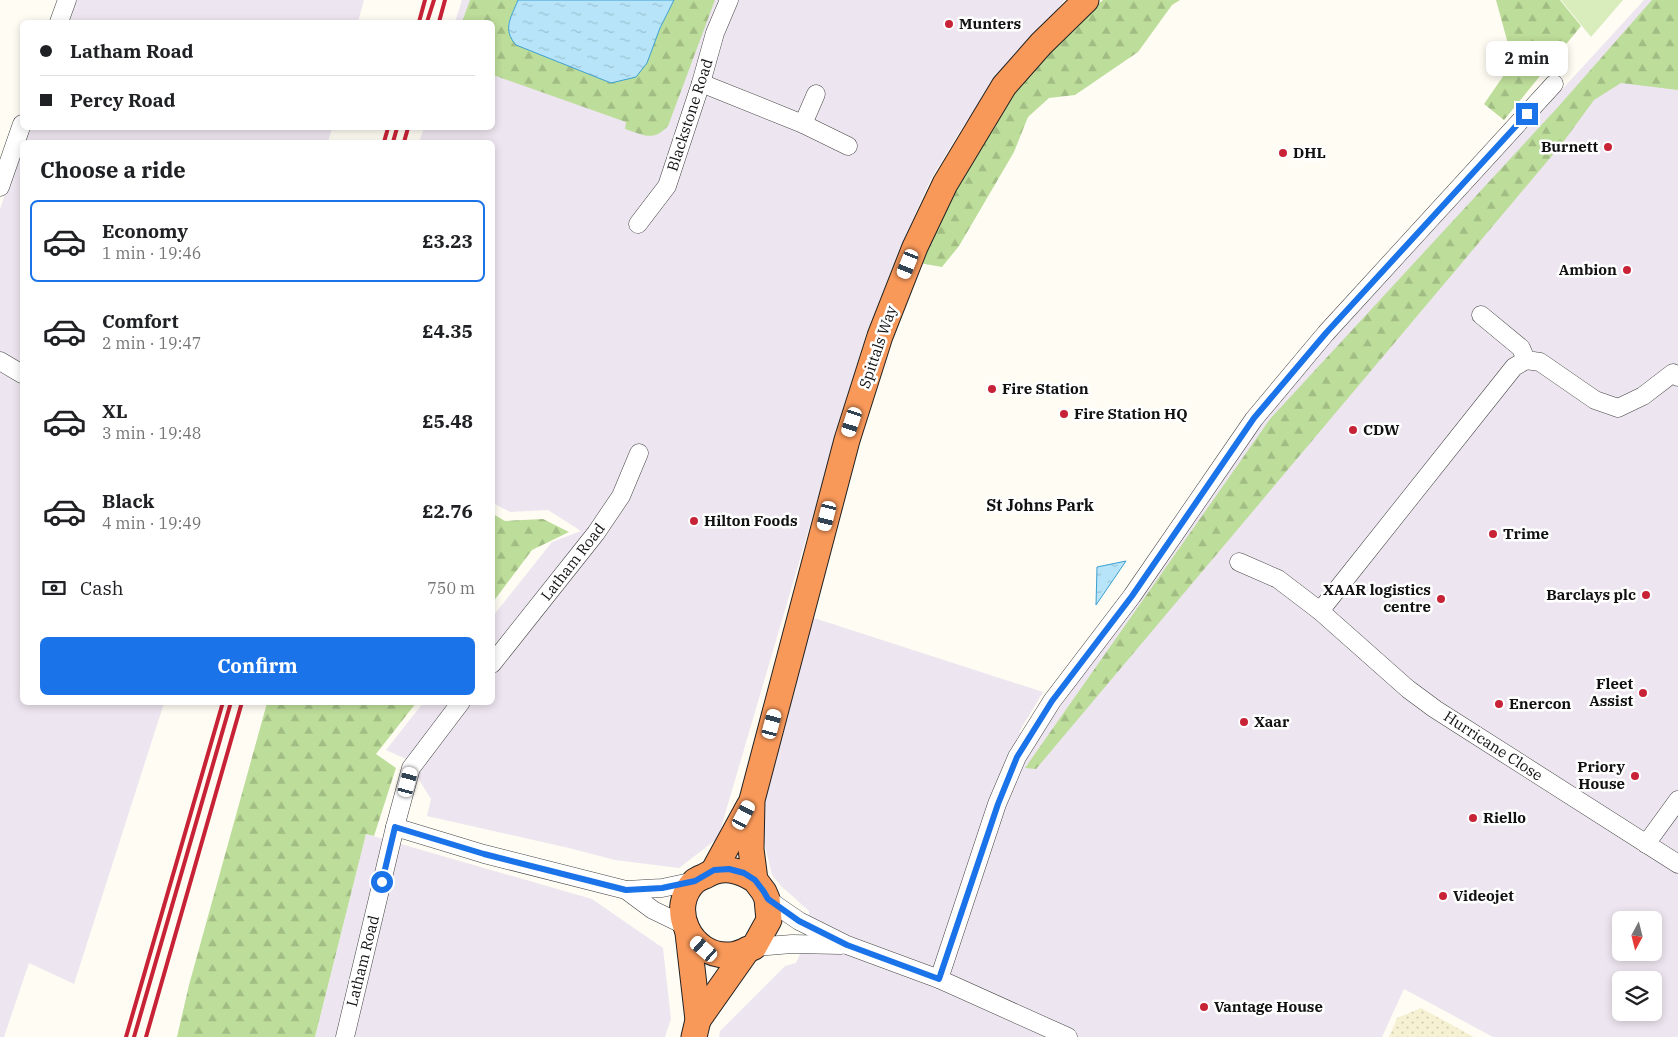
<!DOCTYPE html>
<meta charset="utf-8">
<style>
:root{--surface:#fff;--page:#f2f2f2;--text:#202124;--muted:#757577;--line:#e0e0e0;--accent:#1a73e8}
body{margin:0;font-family:"IBM Plex Serif",serif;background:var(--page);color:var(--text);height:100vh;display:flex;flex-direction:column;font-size:19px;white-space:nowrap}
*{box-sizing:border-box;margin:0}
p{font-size:16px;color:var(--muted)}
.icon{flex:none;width:28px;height:28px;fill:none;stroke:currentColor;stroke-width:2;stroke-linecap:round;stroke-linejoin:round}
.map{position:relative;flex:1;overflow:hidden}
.drawer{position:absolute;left:20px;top:140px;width:475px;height:565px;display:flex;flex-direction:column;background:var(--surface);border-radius:8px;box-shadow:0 2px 8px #0003}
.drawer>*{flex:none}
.guide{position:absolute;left:20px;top:20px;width:475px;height:110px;border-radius:8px;box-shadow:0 2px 8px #0003;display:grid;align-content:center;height:110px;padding:0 20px;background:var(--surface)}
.needle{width:32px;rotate:187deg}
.controls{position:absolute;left:1612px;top:911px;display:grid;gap:10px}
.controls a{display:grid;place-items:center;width:50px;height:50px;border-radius:8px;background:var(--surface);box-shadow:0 2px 8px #0003;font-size:25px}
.end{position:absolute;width:22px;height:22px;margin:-11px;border:6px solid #1a73e8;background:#fff;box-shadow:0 0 0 2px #fff}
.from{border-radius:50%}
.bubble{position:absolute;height:35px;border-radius:8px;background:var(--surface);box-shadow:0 2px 8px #0003;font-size:16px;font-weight:700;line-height:35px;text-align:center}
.car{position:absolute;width:15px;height:30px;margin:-15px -8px;border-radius:6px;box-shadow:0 0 4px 1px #0007;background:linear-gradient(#fff 24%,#345 0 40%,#fff 0 76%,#345 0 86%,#fff 0)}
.guide b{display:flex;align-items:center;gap:18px;height:48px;font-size:19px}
.guide b+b{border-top:1px solid var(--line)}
.guide i{width:12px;height:12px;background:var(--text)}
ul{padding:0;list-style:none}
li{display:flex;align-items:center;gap:15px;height:82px;margin:0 10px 8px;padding:0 10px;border:2px solid transparent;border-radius:8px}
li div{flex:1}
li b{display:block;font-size:19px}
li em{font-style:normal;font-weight:700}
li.on{border-color:var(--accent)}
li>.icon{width:45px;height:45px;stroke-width:1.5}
h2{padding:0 20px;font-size:22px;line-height:60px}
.pay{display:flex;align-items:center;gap:12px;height:55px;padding:0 20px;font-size:19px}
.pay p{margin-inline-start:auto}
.button{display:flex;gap:10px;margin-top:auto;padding:10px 20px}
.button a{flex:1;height:58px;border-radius:8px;background:var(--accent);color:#fff;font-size:20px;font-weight:700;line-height:58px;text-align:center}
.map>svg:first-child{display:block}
</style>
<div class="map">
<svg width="1678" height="1037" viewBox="0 0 1678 1037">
<defs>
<pattern id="farmland-dots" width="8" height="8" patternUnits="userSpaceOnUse" patternTransform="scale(1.25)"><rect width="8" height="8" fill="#f7f1d3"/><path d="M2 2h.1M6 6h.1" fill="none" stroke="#d3ceb4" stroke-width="1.8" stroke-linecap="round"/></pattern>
<pattern id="forest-firs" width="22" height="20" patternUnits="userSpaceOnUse" patternTransform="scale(1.25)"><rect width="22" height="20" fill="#bddd9a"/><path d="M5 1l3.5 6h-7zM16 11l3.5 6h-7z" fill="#a1bd84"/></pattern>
<pattern id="water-ripples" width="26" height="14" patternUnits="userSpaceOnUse" patternTransform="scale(1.25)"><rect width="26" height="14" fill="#b7e4f8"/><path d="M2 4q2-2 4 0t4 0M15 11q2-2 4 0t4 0" fill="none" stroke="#9cc3d4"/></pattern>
</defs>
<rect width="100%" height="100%" fill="#fffcf4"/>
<g fill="#ede5ef" fill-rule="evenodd">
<path d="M70,0H364L358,22H63Z"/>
<path d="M462,0H1065L999,77L965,123L931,179L903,241L866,334L718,838L679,868L615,860L569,848L427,816L431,799L406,759L386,750L423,703L492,702L493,616L552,542L581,531L548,510L510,512L493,503L492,142H419L424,128H492V22H455Z"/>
<path d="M1644,0H1678V1037H1493L1404,989L1382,1037H719L720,1031L785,966L796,963L808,936L809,911L781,886L772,875L764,842L758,837L759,799L811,617L1043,692L1019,732L1040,735L1283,394ZM1621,920H1654V952H1621ZM1621,980H1654V1012H1621Z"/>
<path d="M28,128H332L328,142H22V702L164,703L74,984L29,963L4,1037H0V209Z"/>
<path d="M366,834L592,899L663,948L671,1019L665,1037H315Z"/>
</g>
<path fill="url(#farmland-dots)" d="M1421,1008L1474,1037H1389L1397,1018Z"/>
<path fill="#d8ecbc" d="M1561,0H1623L1591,37Z"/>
<g fill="url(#forest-firs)">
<path d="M470,0H518L508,25L660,28L674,0H715L668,126C653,142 644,135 625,129L626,122L493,75L492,22H462Z"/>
<path d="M1103,0H1180L1172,5L1138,52L1075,95L1049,98L1028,117L1014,152L959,246L942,267L908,261L1006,93L1066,31Z"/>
<path d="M1496,0H1560L1581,26L1504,120L1484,104L1513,62Z"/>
<path d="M1652,0H1678V90L1621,83L1594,100L1561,145L1036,769L1025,768L1270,419L1558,107Z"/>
<path d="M493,514L505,521L543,519L569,532L532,550L493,602Z"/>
<path d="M267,703H416L376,754L396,768L374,836L366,834L315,1037H177L189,985Z"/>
</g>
<g fill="url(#water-ripples)" stroke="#3ba0d2">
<path d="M518,0H674L660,28L647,63L636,77L611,83L516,45C502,29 511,18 518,0Z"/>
<path d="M1126,561L1096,605L1097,567Z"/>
</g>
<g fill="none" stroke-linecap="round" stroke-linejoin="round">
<g stroke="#444" stroke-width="19">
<g id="minor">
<path d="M59,22L67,0"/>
<path d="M701,83L803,124L848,146"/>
<path d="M803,124L816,94"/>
<path d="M0,187L22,124"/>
<path d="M638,224L667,186L701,83L715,33L729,0"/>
<path d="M1481,315L1521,348L1526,360L1540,362L1595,400L1618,408L1643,396L1673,373L1678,377"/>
<path d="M0,361L22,374"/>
<path d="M1239,562L1278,579L1320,611L1408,689L1435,709L1678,864"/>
<path d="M1320,611L1514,367L1526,360"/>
<path d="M492,664L596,533L621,496L639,453"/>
<path d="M395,827L484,854L626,890L662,888L695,881"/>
<path d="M1646,844L1678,800"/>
<path d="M626,890L653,910L684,925"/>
<path d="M767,899L799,921L847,945L939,979L1068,1037"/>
<path d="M754,947L792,944L841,945"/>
<path d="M939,979L997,804L1017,757L1052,701L1132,596L1254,419L1326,333L1554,84"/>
<path d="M345,1037L395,827L411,768L461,702"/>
</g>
</g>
<g stroke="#222" stroke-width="27">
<g id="highway">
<path d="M714,870L749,806"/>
<path d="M755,880C739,870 723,865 705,876C702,877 698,879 695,881C667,907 690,957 729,955C737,955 747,950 754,947L769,920L767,899L764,892L755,880L751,849L752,800L847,440L880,336L915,247L945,184L1004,86L1041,44L1086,0"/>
<path d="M688,933L698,1020L694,1037"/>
<path d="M698,1020L748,949"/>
</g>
</g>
<use href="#minor" stroke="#fff" stroke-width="18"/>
<use href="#highway" stroke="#f89859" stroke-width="25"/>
<g stroke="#c72235" stroke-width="4">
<path d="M419,22L425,0"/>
<path d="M427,22L434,0"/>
<path d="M439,22L445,0"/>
<path d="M384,142L388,128"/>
<path d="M393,142L397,128"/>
<path d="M404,142L408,128"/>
<path d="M126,1037L223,702"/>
<path d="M134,1037L231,702"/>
<path d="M146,1037L242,702"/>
</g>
</g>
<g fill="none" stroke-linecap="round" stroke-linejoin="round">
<path stroke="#1a73e8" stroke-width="6" d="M382,882L395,827L484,854L626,890L662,888L695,881L714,870L729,869L744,873L755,880L764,892L768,899L799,921L847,945L939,979L998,804L1017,757L1052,701L1132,596L1254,418L1326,333L1527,114"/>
</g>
<g fill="#c72235" stroke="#fff" stroke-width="2">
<circle cx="949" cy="24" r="5"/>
<circle cx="1608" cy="147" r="5"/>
<circle cx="1283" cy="153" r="5"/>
<circle cx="1627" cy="270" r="5"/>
<circle cx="992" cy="389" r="5"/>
<circle cx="1064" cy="414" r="5"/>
<circle cx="1353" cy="430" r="5"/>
<circle cx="694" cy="521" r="5"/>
<circle cx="1493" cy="534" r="5"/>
<circle cx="1646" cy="595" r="5"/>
<circle cx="1441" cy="599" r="5"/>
<circle cx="1643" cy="693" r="5"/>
<circle cx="1499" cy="704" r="5"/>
<circle cx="1244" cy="722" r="5"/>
<circle cx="1635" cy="776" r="5"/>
<circle cx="1473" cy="818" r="5"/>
<circle cx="1443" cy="896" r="5"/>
<circle cx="1204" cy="1007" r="5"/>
</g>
<g text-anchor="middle" stroke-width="5" stroke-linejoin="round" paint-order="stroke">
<g font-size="15" font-weight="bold" fill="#111" stroke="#fff" text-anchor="start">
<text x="959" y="29">Munters</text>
<text x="1598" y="152" text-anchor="end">Burnett</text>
<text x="1293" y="158">DHL</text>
<text x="1617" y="275" text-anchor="end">Ambion</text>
<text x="1002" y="394">Fire Station</text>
<text x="1074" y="419">Fire Station HQ</text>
<text x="1363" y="435">CDW</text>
<text x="704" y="526">Hilton Foods</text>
<text x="1503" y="539">Trime</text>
<text x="1431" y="595" text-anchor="end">XAAR logistics<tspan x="1431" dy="17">centre</tspan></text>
<text x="1636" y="600" text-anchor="end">Barclays plc</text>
<text x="1633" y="689" text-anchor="end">Fleet<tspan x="1633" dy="17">Assist</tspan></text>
<text x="1509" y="709">Enercon</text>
<text x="1254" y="727">Xaar</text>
<text x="1625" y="772" text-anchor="end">Priory<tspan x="1625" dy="17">House</tspan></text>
<text x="1483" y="823">Riello</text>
<text x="1453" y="901">Videojet</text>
<text x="1214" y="1012">Vantage House</text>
</g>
<g font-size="15" fill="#111" stroke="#fff">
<text transform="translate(690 115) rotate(-72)" y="5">Blackstone Road</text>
<text transform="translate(878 347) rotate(-71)" y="5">Spittals Way</text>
<text transform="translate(573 562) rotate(-52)" y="5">Latham Road</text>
<text transform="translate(1493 746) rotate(33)" y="5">Hurricane Close</text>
<text transform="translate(363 961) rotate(-76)" y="5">Latham Road</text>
</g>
<g font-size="16" font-weight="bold" fill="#111" stroke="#fff">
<text x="1040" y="511">St Johns Park</text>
</g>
</g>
</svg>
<div class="controls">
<a><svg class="needle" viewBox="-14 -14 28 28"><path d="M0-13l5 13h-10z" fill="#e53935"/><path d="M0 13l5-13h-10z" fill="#757577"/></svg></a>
<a><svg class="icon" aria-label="layers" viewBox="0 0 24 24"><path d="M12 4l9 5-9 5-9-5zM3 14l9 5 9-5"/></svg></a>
</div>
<i class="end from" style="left:382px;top:882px"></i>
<i class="end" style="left:1527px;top:114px"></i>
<div class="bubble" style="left:1486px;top:41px;width:82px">2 min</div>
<i class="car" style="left:908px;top:264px;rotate:202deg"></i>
<i class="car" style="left:852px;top:422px;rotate:198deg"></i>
<i class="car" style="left:827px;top:516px;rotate:194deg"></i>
<i class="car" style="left:772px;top:724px;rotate:15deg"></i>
<i class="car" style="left:408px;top:782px;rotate:15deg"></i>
<i class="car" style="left:744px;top:815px;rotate:28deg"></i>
<i class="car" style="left:704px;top:949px;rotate:311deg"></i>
<div class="guide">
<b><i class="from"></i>Latham Road</b>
<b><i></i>Percy Road</b>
</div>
<section class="drawer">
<h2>Choose a ride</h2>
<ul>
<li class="on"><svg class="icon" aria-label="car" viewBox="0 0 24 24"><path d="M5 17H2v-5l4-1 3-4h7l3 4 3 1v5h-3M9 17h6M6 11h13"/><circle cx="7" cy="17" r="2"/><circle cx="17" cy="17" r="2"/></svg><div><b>Economy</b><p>1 min · 19:46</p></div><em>£3.23</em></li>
<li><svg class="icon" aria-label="car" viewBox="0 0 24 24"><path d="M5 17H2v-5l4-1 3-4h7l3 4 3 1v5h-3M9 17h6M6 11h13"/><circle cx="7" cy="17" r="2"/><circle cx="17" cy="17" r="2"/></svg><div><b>Comfort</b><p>2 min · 19:47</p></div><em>£4.35</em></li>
<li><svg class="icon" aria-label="car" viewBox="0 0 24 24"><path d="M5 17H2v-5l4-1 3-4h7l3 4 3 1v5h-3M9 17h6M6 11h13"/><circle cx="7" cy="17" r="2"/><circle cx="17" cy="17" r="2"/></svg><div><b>XL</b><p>3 min · 19:48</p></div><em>£5.48</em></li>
<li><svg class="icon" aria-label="car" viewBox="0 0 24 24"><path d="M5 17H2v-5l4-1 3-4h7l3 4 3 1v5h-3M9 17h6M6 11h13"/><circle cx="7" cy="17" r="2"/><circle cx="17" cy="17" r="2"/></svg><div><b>Black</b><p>4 min · 19:49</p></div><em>£2.76</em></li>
</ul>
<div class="pay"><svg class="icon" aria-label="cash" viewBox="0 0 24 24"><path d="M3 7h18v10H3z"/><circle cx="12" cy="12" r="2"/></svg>Cash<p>750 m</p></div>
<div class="button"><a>Confirm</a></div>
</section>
</div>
